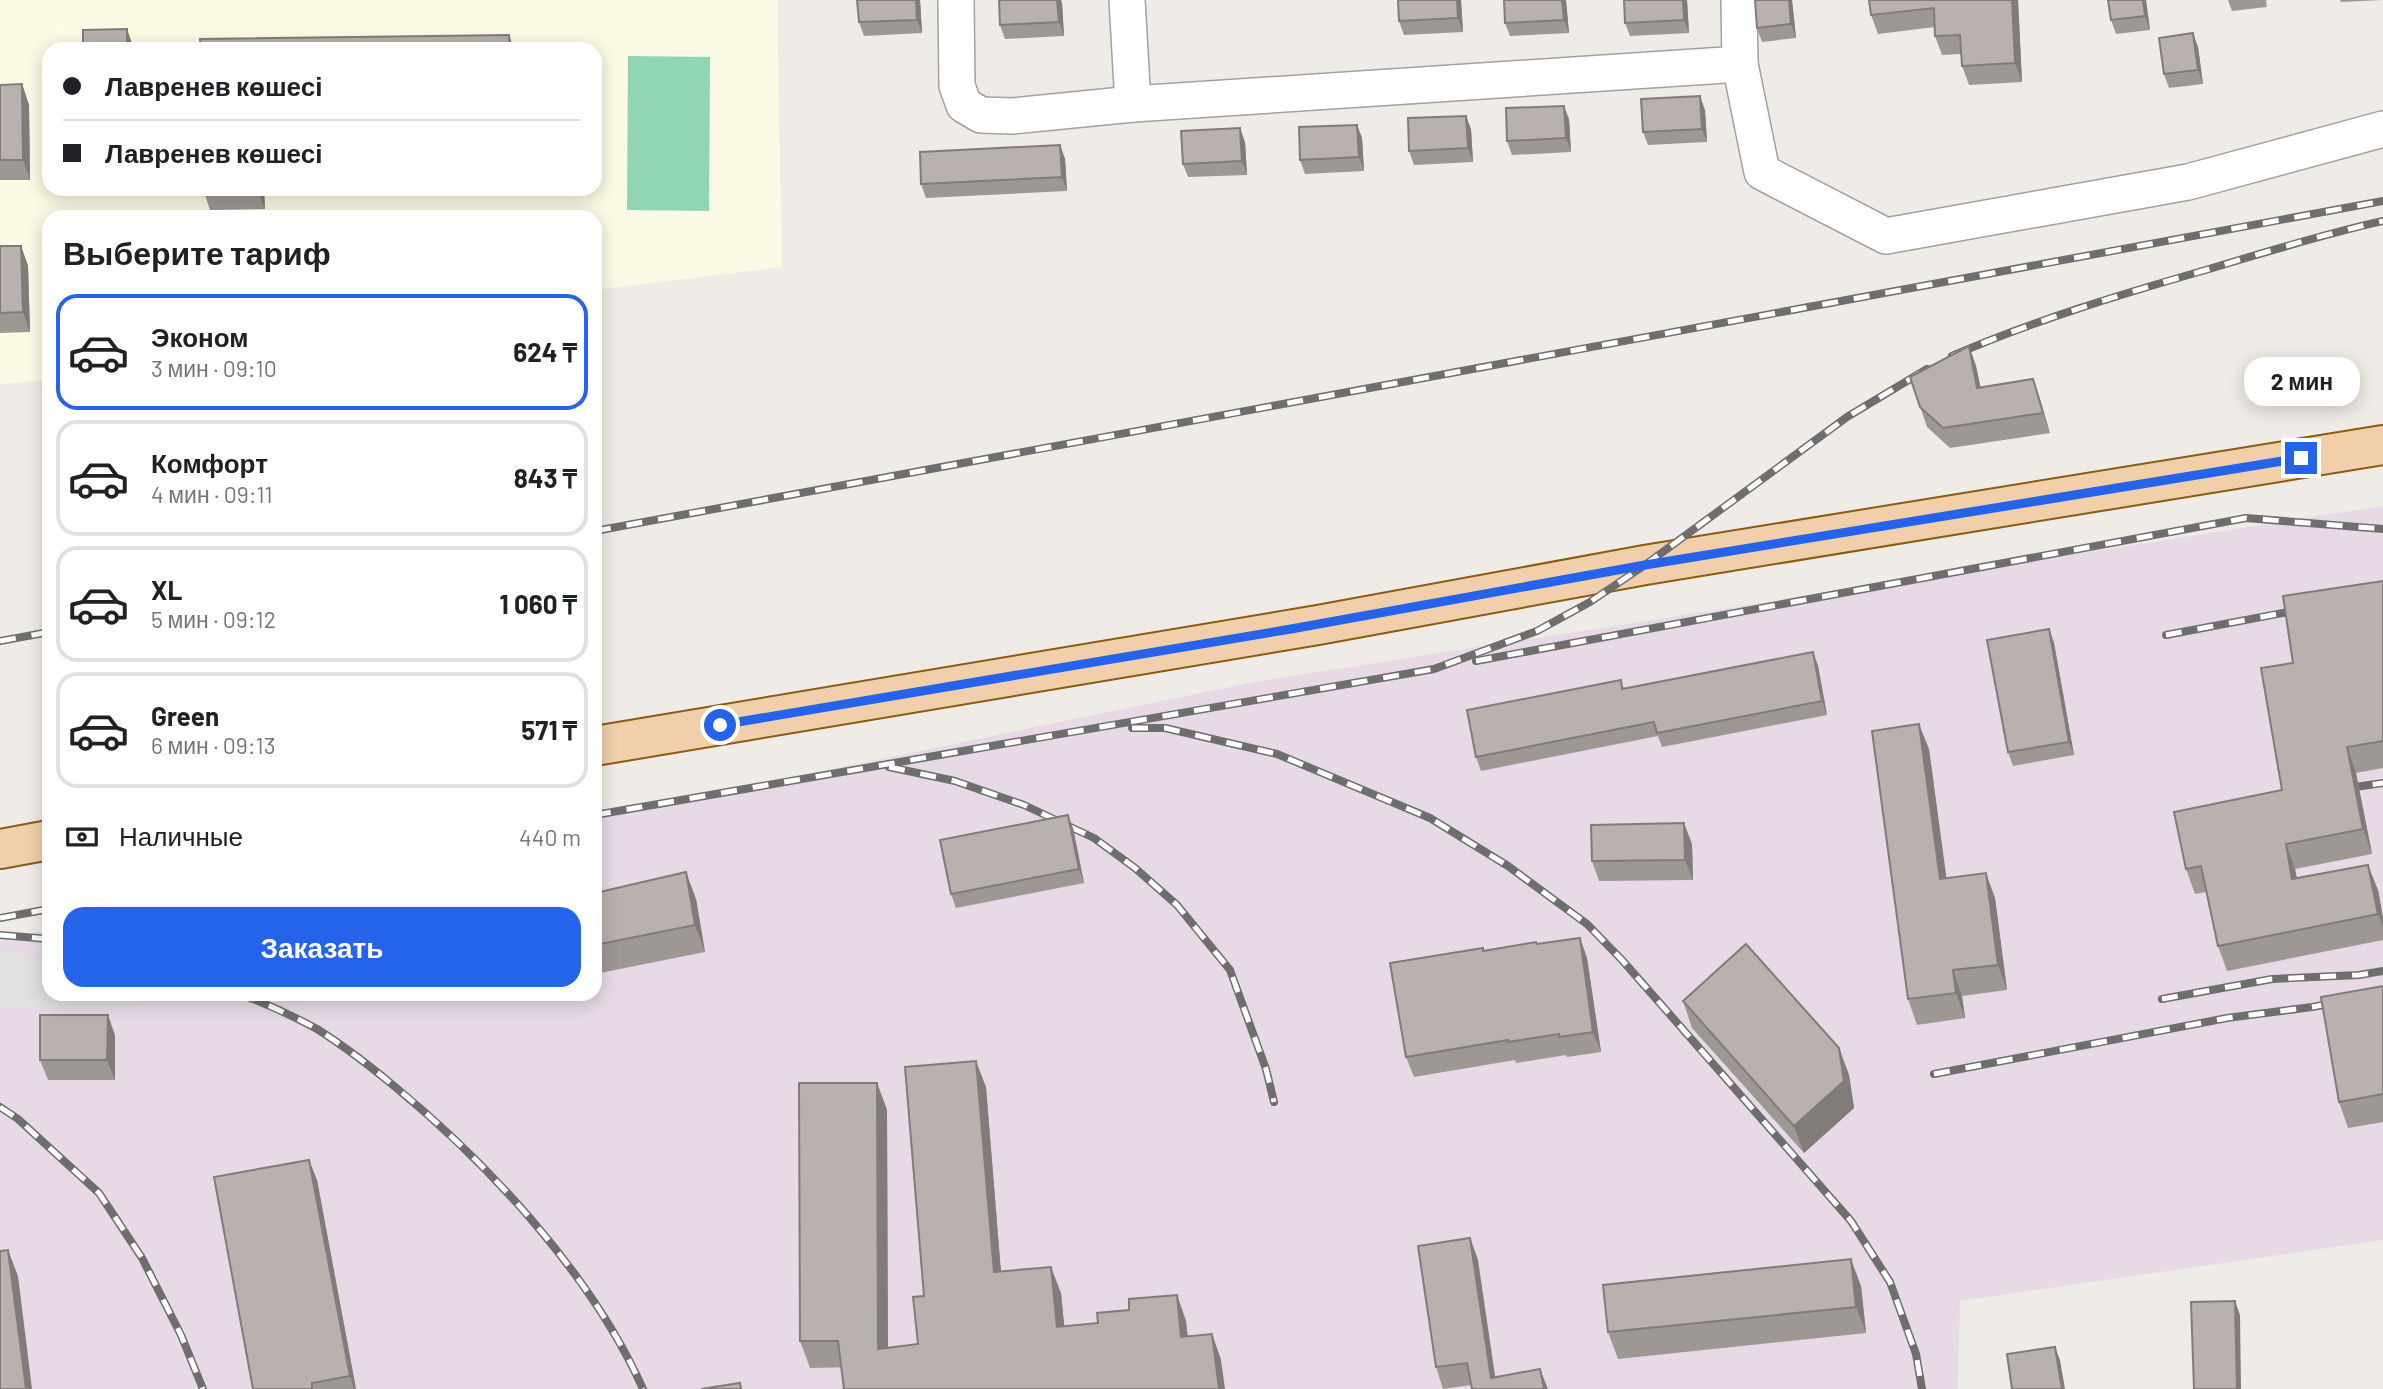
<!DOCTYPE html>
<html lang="ru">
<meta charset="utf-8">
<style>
:root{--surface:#fff;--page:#f6f6f6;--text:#202124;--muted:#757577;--line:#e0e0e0;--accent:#2563eb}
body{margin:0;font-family:Barlow,sans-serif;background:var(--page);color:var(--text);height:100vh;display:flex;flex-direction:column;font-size:26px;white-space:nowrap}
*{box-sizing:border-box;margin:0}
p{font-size:23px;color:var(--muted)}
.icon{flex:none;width:38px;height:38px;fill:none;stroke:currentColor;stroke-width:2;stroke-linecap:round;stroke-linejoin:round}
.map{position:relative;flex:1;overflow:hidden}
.drawer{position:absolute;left:42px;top:210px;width:560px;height:791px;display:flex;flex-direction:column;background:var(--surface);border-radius:21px;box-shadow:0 4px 18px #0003}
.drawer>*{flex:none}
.hud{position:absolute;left:42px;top:42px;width:560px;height:154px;border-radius:21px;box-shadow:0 4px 18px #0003;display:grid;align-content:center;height:154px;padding:0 21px;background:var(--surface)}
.end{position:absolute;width:32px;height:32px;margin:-16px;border:9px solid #2563eb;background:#fff;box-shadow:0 0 0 4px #fff}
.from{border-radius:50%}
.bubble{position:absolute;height:49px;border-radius:21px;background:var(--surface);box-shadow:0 4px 18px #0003;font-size:23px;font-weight:700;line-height:49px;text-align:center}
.hud b{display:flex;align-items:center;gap:24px;height:66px;font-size:26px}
.hud b+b{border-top:2px solid var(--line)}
.hud i{width:18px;height:18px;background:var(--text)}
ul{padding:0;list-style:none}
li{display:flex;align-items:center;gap:21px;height:116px;margin:0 14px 10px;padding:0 7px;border:4px solid var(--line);border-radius:21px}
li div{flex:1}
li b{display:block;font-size:26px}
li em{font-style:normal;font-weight:700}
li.on{border-color:var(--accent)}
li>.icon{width:63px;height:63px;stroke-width:1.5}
h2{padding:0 21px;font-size:32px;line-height:84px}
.pay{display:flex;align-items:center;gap:18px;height:77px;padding:0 21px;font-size:26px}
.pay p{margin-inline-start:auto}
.action{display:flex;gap:14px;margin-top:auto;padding:14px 21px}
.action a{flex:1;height:80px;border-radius:21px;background:var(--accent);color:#fff;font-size:28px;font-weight:700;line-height:80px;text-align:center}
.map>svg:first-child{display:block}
</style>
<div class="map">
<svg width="2383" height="1389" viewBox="0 0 2383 1389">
<rect width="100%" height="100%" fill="#efece7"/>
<path fill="#e7dae6" d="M2383,506V1240L1960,1301L1958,1389H0V939L49,930V994H595V818L1254,682Z"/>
<path fill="#fbfae4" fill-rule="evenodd" d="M0,0H777L782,267L595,290V217H49V380L0,384ZM49,49H595V189H49Z"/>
<path fill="#8fd5b6" d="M628,56L710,57L709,211L627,210Z"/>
<path fill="#e0e0e0" d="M0,951L49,959V994H130L131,1008H0Z"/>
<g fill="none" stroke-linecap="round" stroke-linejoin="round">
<g stroke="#a1a1a1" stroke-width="38">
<g id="minor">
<path d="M956,0L957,86L964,105L981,115L1013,116L1133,104"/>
<path d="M1127,0L1133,104L1740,64L1739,0"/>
<path d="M1740,64L1762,172L1886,236L2188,182L2383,129"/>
</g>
</g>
<g stroke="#895c12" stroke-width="42">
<g id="major">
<path d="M595,746L1318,625L1645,565L2383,445"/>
<path d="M0,849L49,840"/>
</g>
</g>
<use href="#minor" stroke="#fff" stroke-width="35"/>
<use href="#major" stroke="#f1cfaa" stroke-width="38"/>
<g stroke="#6e6e6e" stroke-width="8">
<g id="rail">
<path d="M1952,356C2035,320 2122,294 2209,269C2266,252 2324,234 2383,221"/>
<path d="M595,531L2383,201"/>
<path d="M2166,635L2304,609"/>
<path d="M0,641L49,632"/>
<path d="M1476,661L2246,518L2383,529"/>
<path d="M1132,728H1165L1277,754L1430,818L1508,866L1587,924L1622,960L1851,1221L1890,1282L1916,1354L1922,1389"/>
<path d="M889,767L955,781L1024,805L1094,838L1135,868L1177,905L1230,970L1266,1069L1274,1102"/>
<path d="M2341,789L2383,783"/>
<path d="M595,815L1434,669L1537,631L1590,602L1645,565L1847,417L1927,369"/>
<path d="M0,918L49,909"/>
<path d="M0,935L49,939"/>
<path d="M239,994C265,1003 293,1016 317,1029C344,1046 370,1066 394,1086C490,1165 592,1275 643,1389"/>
<path d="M2162,999L2272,979L2359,975L2383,971"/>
<path d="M1934,1074L2227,1018L2312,1007L2383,994"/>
<path d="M0,1107L18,1119L99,1193L142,1258L181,1335L203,1389"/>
</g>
</g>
<use href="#rail" stroke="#fff" stroke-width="5" stroke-dasharray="16" stroke-linecap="butt"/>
</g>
<g fill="#9e9895">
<path d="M920,0L922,33L864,36L859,22Z"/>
<path d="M1461,0L1463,32L1404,35L1399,21Z"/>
<path d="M1566,0L1569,33L1510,36L1505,23Z"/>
<path d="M1687,0L1689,33L1630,36L1625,23Z"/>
<path d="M1755,0H1792L1796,38L1762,42L1757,28Z"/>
<path d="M1869,0H2018L2022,82L1969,85L1962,66L1961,54L1942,55L1935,36V27L1878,34L1871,15Z"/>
<path d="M2108,0H2146L2150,30L2116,34L2111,20Z"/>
<path d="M2228,0H2266L2267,7L2232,11Z"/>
<path d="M2340,0H2383L2341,2Z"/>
<path d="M1062,3L1064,36L1005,39L1000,25Z"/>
<path d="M2198,47L2203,84L2169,88L2164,74Z"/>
<path d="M22,84L29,105L30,180H0V85Z"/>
<path d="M1705,110L1707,142L1648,145L1643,132Z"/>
<path d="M1569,119L1571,152L1512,155L1507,141Z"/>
<path d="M1357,125L1362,138L1364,171L1305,174L1300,160Z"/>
<path d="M1471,129L1473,162L1414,165L1409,151Z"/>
<path d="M1245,142L1247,175L1188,177L1183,164Z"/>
<path d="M1060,145L1065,159L1067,191L926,198L921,184Z"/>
<path d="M203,189H264L265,209L210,210Z"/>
<path d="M0,246H21L28,266L30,332L0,333Z"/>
<path d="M1969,346L1976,366L1980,387L2033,379L2050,433L1950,448L1927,427L1910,377Z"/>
<path d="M2383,581V768L2356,773L2372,854L2295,869L2297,879L2378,890L2383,918V940L2227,971L2218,946L2206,892L2195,894L2186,869L2282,790L2293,663Z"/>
<path d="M2049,629L2054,643L2074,755L2013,766L2008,752Z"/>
<path d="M1813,652L1818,666L1827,715L1662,747L1658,736L1481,771L1476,757L1621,680L1624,689Z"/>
<path d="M1929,749L1946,878L1995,898L2007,990L1962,996L1965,1018L1917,1025L1908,999Z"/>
<path d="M1068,815L1073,828L1084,883L956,908L951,894Z"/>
<path d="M1692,844L1693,880L1599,881L1592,861Z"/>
<path d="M595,893L696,899L705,952L595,974Z"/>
<path d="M1580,938L1587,958L1601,1052L1567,1057L1566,1055L1516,1063L1515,1060L1414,1077L1406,1057L1484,951Z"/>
<path d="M2383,986V1122L2348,1128L2339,1102Z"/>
<path d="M1683,1001L1839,1048L1849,1075L1854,1108L1804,1153L1692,1028Z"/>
<path d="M115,1035V1080H48L40,1060Z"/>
<path d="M877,1083L887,1110L888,1348L918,1344L924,1296L986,1087L1001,1272L1061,1293L1064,1327L1098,1323L1129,1310L1177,1295L1186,1321L1188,1337L1212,1334L1221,1360L810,1368L800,1341Z"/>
<path d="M317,1180L356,1389H253Z"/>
<path d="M1470,1238L1478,1260L1471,1385L1443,1389L1436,1367Z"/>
<path d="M1861,1286L1866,1333L1618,1359L1608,1332Z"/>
</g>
<g fill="#817c79">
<path d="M916,0H920L922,33L917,20Z"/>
<path d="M1057,0H1061L1062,3L1064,36L1059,22Z"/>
<path d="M1457,0H1461L1463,32L1458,18Z"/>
<path d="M1562,0H1566L1569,33L1564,20Z"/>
<path d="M1683,0H1687L1689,33L1684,20Z"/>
<path d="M1789,0H1792L1796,38L1791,24Z"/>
<path d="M2012,0H2018L2022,82L2015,63Z"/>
<path d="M2143,0H2146L2150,30L2145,16Z"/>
<path d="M127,29L134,49H127Z"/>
<path d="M2193,33L2198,47L2203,84L2198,70Z"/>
<path d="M509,35L514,49H510Z"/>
<path d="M22,84L29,105L30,180L23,160Z"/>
<path d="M1700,96L1705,110L1707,142L1702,129Z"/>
<path d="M1564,106L1569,119L1571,152L1566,138Z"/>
<path d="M1466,116L1471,129L1473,162L1468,148Z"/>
<path d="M1357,125L1362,138L1364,171L1359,157Z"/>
<path d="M1240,128L1245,142L1247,175L1242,161Z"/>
<path d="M1060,145L1065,159L1067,191L1062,177Z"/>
<path d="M257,189H264L265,209Z"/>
<path d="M21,246L28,266L30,332L23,312Z"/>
<path d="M1969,346L1976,366L1985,408L1977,388Z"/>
<path d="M2033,379L2040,399L2050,433L2043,413Z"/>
<path d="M2049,629L2054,643L2074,755L2069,742Z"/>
<path d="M1813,652L1818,666L1827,715L1822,701Z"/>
<path d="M1919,724L1929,749L1950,904L1940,879Z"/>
<path d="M2347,747L2356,773L2372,854L2363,829Z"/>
<path d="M1068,815L1073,828L1084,883L1079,869Z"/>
<path d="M1684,823L1692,844L1693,880L1685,860Z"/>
<path d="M2286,844L2295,869L2302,905L2292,879Z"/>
<path d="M2368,865L2378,890L2383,918V927L2378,914Z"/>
<path d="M686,872L696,899L705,952L695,925Z"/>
<path d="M1986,873L1995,898L2007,990L1998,965Z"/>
<path d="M1580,938L1587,958L1601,1052L1593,1032Z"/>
<path d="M1953,970L1962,996L1965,1018L1956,993Z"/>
<path d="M108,1015L115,1035V1080L107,1060Z"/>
<path d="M1839,1048L1849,1075L1854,1108L1804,1153L1794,1126Z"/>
<path d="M976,1061L986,1087L1003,1298L994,1272Z"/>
<path d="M877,1083L887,1110L888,1375L878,1349Z"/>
<path d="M309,1160L317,1180L356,1389H354L350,1376Z"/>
<path d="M1470,1238L1478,1260L1497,1389L1491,1378Z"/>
<path d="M8,1250L18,1276L32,1389H26Z"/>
<path d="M1851,1259L1861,1286L1866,1333L1856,1307Z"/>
<path d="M1051,1267L1061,1293L1067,1353L1057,1327Z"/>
<path d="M1177,1295L1186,1321L1190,1364L1181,1337Z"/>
<path d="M2235,1301L2240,1315L2241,1389H2237Z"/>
<path d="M1212,1334L1221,1360L1225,1389H1219Z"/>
<path d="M2055,1347L2060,1360L2065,1389H2062Z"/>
<path d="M1540,1369L1548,1389H1544Z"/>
</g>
<g fill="#b8b1ad" stroke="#817c79" stroke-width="2">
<path d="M857,0H916L917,20L859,22Z"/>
<path d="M999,0H1057L1059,22L1000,25Z"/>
<path d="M1398,0H1457L1458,18L1399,21Z"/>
<path d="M1504,0H1562L1564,20L1505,23Z"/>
<path d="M1624,0H1683L1684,20L1625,23Z"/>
<path d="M1755,0H1789L1791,24L1757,28Z"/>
<path d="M1869,0H2012L2015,63L1962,66L1960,35L1935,36L1934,8L1871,15Z"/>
<path d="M2108,0H2143L2145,16L2111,20Z"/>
<path d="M127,29V49H83V30Z"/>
<path d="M2193,33L2198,70L2164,74L2159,38Z"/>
<path d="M509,35L510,49H201L200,39Z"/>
<path d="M22,84L23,160H0V85Z"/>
<path d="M1700,96L1702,129L1643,132L1641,99Z"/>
<path d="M1564,106L1566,138L1507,141L1506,108Z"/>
<path d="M1466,116L1468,148L1409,151L1408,118Z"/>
<path d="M1357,125L1359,157L1300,160L1299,127Z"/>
<path d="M1240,128L1242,161L1183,164L1181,131Z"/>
<path d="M1060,145L1062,177L921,184L920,152Z"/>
<path d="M0,246H21L23,312L0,313Z"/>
<path d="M1969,346L1977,388L2033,379L2043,413L1943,428L1920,407L1910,377Z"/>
<path d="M2383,581V741L2347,747L2363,829L2286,844L2292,879L2368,865L2378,914L2218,946L2201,866L2186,869L2174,812L2282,790L2261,668L2293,663L2283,596Z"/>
<path d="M2049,629L2069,742L2008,752L1987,640Z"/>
<path d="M1813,652L1822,701L1657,733L1654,722L1476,757L1467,710L1621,680L1622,689Z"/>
<path d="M1919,724L1940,879L1986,873L1998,965L1953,970L1956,993L1908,999L1872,731Z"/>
<path d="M1068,815L1079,869L951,894L940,840Z"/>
<path d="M1684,823L1685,860L1592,861L1591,825Z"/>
<path d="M686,872L695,925L595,945V893Z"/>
<path d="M1580,938L1593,1032L1559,1037V1034L1508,1042V1040L1406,1057L1390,963L1483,948V951L1536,942L1537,944Z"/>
<path d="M1746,944L1839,1048L1844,1081L1794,1126L1683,1001Z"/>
<path d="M2383,986V1094L2339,1102L2321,997Z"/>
<path d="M40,1015H108L107,1060H40Z"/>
<path d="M976,1061L994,1272L1051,1267L1057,1327L1098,1323L1097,1313L1129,1310V1299L1177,1295L1181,1337L1212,1334L1219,1389H844L838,1341H800L799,1083H877L878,1349L918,1344L913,1297L924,1296L905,1067Z"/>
<path d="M309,1160L350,1376L312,1383V1389H253L214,1177Z"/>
<path d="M1470,1238L1491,1378L1540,1369L1544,1389H1472L1467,1363L1436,1367L1418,1246Z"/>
<path d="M8,1250L26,1389H0V1251Z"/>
<path d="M1851,1259L1856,1307L1608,1332L1603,1285Z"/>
<path d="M2235,1301L2237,1389H2194L2191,1302Z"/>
<path d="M2055,1347L2062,1389H2012L2007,1354Z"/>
<path d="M740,1383L741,1389H701Z"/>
</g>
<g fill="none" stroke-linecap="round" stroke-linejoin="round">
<path stroke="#2563eb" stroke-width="9" d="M720,725L1291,629L1645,565L2301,458"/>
</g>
</svg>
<i class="end from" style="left:720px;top:725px"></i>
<i class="end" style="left:2301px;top:458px"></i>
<div class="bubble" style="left:2244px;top:357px;width:116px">2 мин</div>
<div class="hud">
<b><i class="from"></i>Лавренев көшесі</b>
<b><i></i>Лавренев көшесі</b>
</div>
<section class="drawer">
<h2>Выберите тариф</h2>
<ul>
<li class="on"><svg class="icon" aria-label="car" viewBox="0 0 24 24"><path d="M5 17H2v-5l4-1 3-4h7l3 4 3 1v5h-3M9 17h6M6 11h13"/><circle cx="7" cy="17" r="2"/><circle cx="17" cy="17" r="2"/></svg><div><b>Эконом</b><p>3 мин · 09:10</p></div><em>624 ₸</em></li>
<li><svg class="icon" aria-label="car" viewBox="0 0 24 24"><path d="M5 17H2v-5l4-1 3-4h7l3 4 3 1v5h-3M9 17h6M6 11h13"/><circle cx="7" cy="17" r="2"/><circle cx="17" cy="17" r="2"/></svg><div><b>Комфорт</b><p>4 мин · 09:11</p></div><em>843 ₸</em></li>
<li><svg class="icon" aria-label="car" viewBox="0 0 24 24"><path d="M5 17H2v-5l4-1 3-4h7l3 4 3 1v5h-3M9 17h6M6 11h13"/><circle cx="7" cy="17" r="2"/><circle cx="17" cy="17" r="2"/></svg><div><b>XL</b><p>5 мин · 09:12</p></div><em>1 060 ₸</em></li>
<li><svg class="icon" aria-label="car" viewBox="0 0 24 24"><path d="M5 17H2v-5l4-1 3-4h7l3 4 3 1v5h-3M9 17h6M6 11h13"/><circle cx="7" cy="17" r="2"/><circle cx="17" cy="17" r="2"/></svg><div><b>Green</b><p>6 мин · 09:13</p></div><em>571 ₸</em></li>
</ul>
<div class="pay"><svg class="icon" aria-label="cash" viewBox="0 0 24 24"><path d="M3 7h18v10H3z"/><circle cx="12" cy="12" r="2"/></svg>Наличные<p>440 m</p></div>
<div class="action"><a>Заказать</a></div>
</section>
</div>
